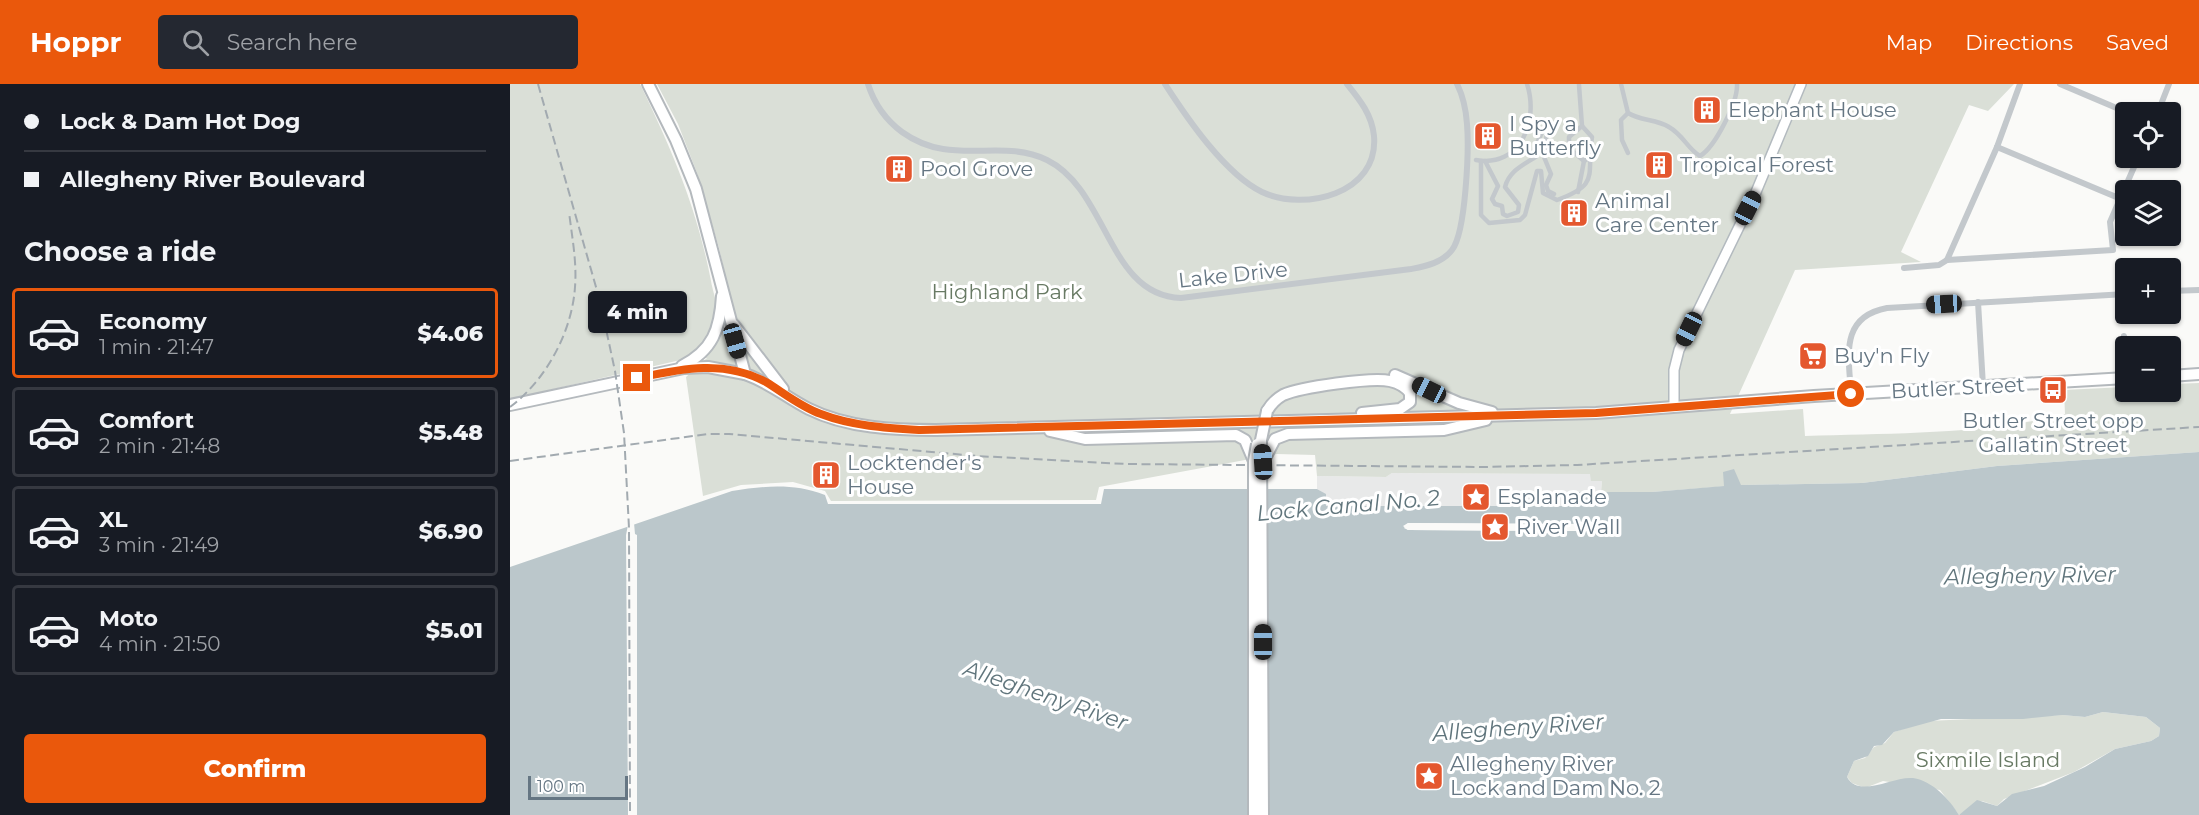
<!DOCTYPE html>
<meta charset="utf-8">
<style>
:root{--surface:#171b24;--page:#242831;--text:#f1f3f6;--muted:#9ea1a6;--line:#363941;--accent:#ea580c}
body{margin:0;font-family:Montserrat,sans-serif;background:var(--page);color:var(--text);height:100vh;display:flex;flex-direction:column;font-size:22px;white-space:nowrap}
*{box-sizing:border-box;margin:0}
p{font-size:20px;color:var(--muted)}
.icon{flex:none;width:33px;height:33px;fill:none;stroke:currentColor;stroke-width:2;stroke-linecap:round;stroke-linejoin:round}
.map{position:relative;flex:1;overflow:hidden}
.sheet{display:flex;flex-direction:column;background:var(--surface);width:510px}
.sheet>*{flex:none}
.top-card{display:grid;align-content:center;height:132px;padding:0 24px;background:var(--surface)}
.tools{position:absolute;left:1605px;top:18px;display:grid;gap:12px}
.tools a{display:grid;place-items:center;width:66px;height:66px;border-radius:6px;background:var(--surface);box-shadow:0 2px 4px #0004;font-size:30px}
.scale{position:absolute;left:18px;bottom:15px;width:100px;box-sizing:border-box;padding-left:6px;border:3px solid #657683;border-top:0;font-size:16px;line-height:21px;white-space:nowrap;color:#657683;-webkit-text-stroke:4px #fff;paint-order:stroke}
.end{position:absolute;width:27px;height:27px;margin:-14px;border:8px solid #ea580c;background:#fff;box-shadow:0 0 0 3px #fff}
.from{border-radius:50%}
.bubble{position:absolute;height:42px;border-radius:6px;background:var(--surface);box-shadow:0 2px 4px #0004;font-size:20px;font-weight:800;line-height:42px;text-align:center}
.car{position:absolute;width:18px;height:36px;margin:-18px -9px;border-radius:8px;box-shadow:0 0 4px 2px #0007;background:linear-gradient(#222 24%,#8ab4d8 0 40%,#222 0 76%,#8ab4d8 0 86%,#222 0)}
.top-card b{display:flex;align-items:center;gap:21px;height:57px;font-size:22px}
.top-card b+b{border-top:2px solid var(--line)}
.top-card i{width:15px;height:15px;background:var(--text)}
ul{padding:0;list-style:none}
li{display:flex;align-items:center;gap:18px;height:90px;margin:0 12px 9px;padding:0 12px;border:3px solid var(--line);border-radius:6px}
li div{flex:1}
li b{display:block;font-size:22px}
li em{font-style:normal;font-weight:800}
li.active{border-color:var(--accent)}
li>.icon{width:54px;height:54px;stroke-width:1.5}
h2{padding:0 24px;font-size:27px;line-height:72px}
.button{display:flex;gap:12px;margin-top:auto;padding:12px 24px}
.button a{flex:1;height:69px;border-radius:6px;background:var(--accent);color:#fff;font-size:24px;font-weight:800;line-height:69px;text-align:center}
header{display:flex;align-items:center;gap:36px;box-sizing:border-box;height:84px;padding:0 30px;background:var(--accent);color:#fff}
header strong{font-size:28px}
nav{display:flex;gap:33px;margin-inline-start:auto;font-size:21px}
.search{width:420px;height:54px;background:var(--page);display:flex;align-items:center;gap:15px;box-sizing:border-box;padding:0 21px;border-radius:6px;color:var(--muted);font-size:22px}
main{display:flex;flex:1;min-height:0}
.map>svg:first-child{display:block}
</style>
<header>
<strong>Hoppr</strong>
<div class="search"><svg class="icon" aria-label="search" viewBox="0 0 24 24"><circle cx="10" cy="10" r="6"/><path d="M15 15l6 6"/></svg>Search here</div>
<nav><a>Map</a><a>Directions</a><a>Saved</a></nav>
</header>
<main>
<section class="sheet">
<div class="top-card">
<b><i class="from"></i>Lock &amp; Dam Hot Dog</b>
<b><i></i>Allegheny River Boulevard</b>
</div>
<h2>Choose a ride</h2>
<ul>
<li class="active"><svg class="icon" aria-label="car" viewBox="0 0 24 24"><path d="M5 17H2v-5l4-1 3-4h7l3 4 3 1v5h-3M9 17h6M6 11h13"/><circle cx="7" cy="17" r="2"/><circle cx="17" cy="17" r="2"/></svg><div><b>Economy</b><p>1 min · 21:47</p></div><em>$4.06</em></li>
<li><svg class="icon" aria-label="car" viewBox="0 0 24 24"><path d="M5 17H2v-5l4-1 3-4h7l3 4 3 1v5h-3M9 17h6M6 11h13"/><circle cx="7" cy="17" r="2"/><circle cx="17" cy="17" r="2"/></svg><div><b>Comfort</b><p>2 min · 21:48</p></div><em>$5.48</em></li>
<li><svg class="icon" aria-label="car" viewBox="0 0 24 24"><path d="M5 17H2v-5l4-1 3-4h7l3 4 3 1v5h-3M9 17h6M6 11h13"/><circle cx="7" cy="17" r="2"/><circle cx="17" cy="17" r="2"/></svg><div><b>XL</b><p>3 min · 21:49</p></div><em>$6.90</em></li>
<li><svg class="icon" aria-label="car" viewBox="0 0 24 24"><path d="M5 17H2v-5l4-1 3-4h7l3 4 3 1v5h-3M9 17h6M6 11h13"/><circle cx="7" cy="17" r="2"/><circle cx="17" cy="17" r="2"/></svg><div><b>Moto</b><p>4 min · 21:50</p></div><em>$5.01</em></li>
</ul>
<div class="button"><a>Confirm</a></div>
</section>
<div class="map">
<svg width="1689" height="731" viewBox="0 0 1689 731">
<rect width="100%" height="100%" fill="#fafaf8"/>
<path fill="#e8e9e9" d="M882,389L1081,390L1092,397L1091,408H1055V417L1171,422H799L815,410L807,405V392L876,393Z"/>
<g fill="#dadfd7">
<path d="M0,0H130C162,66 187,124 201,197C203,209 210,225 206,237C200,255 190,265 175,275L0,315Z"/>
<path d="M147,0H1504L1478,27L1459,21L1391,168L1411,178L1285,186L1220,330L1293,325L1295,352C1382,349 1471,351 1555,330L1554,306L1615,303L1616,308H1660L1661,300L1689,299V368L1487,382L1352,399L1231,401L1142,408H1091L1092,397H1081L1080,390L882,389L876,393L807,392L805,371L767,370L589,403L586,416L321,417L315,407L283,398L231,401L193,412L176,293L197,274H192L212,241L215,249L224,229L209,164L187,89L168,40Z"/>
<path d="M1593,628L1636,633L1650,644L1649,652L1641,657L1605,665L1564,688L1494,715L1487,722L1472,717L1449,731L1430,706L1373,697L1355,704L1342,699L1337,693L1344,677L1355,674L1364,663L1375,659L1384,648L1417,637L1552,631L1575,633Z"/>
</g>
<path fill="#bbc7cb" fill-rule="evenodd" d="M1689,368V731H0V483L222,407C255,402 283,399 315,411L318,420H591L594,405H807L816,410V422H1054L1055,408H1142L1214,402L1213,388L1224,385L1231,401L1352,399L1487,382ZM898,439L1077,440V447L898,446L894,444ZM1593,628L1636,633L1650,644L1649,652L1641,657L1605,665L1575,683L1534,702L1502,710L1487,722L1467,716L1449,731C1440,716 1423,697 1403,694C1383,692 1349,715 1337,693L1344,677L1358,672L1364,662L1372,661L1384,648L1431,635H1513L1552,631L1575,633Z"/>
<g fill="#fafaf8">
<path d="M124,439L125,450L127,451V731H118L116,451L118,441Z"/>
<path d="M898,439L1077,440V447L898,446L893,442Z"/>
</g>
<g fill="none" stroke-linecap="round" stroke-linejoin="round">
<g stroke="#b3babf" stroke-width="12">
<path id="secondary" d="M1164,323V286L1169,266L1246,108L1291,0"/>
</g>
<g stroke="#b5babe" stroke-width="14">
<g id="primary">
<path d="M172,282C203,266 210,245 212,212"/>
<path d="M0,321L174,284L198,283L235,290"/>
</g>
</g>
<g stroke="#b4b9bd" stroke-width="14">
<g id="trunk">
<path d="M138,0L166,56L186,105L235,290C259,298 277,314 299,325C337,344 385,346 426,346L1086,329L1304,312L1616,294"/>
<path d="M224,241L273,305"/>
<path d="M885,291L949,319L982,328"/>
<path d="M1660,292L1689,290"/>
<path d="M757,327C761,320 766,315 773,311C791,303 862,293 880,297C889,299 895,302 900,309V318L890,325L852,329"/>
<path d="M540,347L575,355L726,351L735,356L744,377"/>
<path d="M753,378L765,355L778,350L934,346L976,336"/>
</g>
</g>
<g stroke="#c3c8cc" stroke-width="4.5">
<path d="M1111,0L1118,29C1131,37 1146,35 1159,43C1173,51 1178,65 1190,72C1205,63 1228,18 1227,0"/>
<path d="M1069,1L1072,42L1059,53V64L1074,77L1079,74"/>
<path d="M1118,69L1112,56L1111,36L1118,29"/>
<path d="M966,76C1011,84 1029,36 1017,0"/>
<path d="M971,77V131L979,139L1010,136L1015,131L1027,87H1031L1033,109L1047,116C1091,100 1076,92 1082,53L1072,42"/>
<path d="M975,77L988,102L982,115L985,120L992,122L993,130L997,132L1008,128L1009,121L995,103C999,87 1013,81 1027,72L1024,66L1032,48H1037L1034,73L1041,90L1036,101L1038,107L1044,110"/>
<path d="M1068,108L1074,77"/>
</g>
<g stroke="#c3c8cc" stroke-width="6">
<path d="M358,0C364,19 376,36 392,48C442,84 490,53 537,76C598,106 598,212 671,214L901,185C916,182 932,179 942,166C956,148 959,65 957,40C956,26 953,12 947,0"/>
<path d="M655,0C677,34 715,90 752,108C794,128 869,110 864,52C862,31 850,16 837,0"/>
<path d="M1550,0L1616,28"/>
<path d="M1648,28L1659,0"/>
<path d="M1487,63L1611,115"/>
<path d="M1437,176L1487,63L1510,0"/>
<path d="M1394,184L1429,181L1437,176L1603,166L1600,138L1628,74"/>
<path d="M1660,207L1689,206"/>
<path d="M1468,218L1473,302"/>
<path d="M1614,252L1616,264"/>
<path d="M1341,310C1339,273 1329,233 1377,224L1616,210"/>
</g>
<use href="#secondary" stroke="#fff" stroke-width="9"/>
<use href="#primary" stroke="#fff" stroke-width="10"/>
<use href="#trunk" stroke="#fff" stroke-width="10"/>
<g stroke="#a2aab0" stroke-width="2" stroke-dasharray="9 4.5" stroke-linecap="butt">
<path d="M28,0L90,217L105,287L114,349L119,444L120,731"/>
<path d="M0,323C36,296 62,248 65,203C67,178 62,153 59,128"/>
<path d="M0,377L198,350H219L467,372L616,380L973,383L1067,381L1689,343"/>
</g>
<g stroke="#b4b9bd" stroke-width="14" stroke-linecap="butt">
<g id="trunk-bridge">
<path d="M744,731V377L747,360"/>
<path d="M753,731L751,356L757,327"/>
</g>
</g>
<use href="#trunk-bridge" stroke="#fff" stroke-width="10"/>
</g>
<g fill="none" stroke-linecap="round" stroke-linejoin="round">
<path stroke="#ea580c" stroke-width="8" d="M127,294C170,285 214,275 256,298C274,309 291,323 311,330C342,342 377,344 410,346L1086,329L1341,310"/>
</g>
<defs>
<g id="building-square" transform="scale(1.5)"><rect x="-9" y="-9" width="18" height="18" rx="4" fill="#e4572e" stroke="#fff"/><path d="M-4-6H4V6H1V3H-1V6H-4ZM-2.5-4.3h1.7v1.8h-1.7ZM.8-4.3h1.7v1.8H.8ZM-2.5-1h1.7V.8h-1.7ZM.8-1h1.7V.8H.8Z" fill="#fff"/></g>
<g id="supermarket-square" transform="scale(1.5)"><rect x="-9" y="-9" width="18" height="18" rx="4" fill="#e4572e" stroke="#fff"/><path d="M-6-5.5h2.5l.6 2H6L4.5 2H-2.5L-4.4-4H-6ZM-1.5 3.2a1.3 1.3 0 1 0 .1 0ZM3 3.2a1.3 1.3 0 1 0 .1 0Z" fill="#fff"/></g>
<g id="bus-square" transform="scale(1.5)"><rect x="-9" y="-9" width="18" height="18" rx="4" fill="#e4572e" stroke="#fff"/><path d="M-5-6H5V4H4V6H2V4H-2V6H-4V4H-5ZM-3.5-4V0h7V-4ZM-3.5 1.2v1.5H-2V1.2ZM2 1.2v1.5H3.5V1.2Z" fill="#fff"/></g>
<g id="sight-square" transform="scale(1.5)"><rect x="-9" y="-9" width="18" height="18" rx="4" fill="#e4572e" stroke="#fff"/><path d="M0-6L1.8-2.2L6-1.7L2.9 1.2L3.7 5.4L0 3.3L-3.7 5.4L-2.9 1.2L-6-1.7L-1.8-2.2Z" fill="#fff"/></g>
</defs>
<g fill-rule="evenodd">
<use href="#building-square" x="1197" y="26"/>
<use href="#building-square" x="978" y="52"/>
<use href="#building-square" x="1149" y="81"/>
<use href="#building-square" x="389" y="85"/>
<use href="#building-square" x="1064" y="129"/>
<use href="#supermarket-square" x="1303" y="272"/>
<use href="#bus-square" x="1543" y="306"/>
<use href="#building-square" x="316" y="391"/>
<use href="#sight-square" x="966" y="413"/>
<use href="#sight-square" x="985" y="443"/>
<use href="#sight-square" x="919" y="692"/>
</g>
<g text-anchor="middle" stroke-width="6" stroke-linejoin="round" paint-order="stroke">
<g font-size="21" fill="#657683" stroke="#fff" text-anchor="start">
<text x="1218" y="33">Elephant House</text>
<text x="999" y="47">I Spy a<tspan x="999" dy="24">Butterfly</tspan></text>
<text x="1170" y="88">Tropical Forest</text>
<text x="410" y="92">Pool Grove</text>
<text x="1085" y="124">Animal<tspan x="1085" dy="24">Care Center</tspan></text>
<text x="1324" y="279">Buy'n Fly</text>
<text x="1543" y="344" text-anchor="middle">Butler Street opp<tspan x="1543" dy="24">Gallatin Street</tspan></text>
<text x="337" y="386">Locktender's<tspan x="337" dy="24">House</tspan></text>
<text x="987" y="420">Esplanade</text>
<text x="1006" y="450">River Wall</text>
<text x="940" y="687">Allegheny River<tspan x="940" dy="24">Lock and Dam No. 2</tspan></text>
</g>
<g font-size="21" fill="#657683" stroke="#fff">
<text transform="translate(723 191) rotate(-6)" y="7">Lake Drive</text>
<text transform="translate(1448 304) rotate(-3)" y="7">Butler Street</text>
</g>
<g font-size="21" fill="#687a64" stroke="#fff">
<text x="497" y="215">Highland Park</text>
<text x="1478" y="683">Sixmile Island</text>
</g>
<g font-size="22" font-style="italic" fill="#60757c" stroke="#fff">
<text transform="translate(838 421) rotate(-5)" y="8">Lock Canal No. 2</text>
<text transform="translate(1520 491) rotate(-1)" y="8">Allegheny River</text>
<text transform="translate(536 611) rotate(19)" y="8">Allegheny River</text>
<text transform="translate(1008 643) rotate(-4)" y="8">Allegheny River</text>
</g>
</g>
</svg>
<div class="tools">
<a><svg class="icon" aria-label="locate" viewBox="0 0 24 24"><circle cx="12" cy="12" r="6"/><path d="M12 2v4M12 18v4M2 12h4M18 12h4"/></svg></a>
<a><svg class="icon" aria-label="layers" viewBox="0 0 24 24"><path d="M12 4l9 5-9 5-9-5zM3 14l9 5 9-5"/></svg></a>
<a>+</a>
<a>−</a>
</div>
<div class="scale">100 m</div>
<i class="end from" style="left:1341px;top:310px"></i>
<i class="end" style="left:127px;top:294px"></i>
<div class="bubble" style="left:78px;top:207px;width:99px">4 min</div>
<i class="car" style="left:1238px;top:124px;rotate:27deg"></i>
<i class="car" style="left:1434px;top:220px;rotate:267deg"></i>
<i class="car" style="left:1179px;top:245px;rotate:206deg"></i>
<i class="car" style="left:225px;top:257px;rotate:164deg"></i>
<i class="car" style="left:919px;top:306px;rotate:296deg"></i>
<i class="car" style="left:753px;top:378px;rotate:357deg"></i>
<i class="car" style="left:753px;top:558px;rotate:0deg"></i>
</div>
</main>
